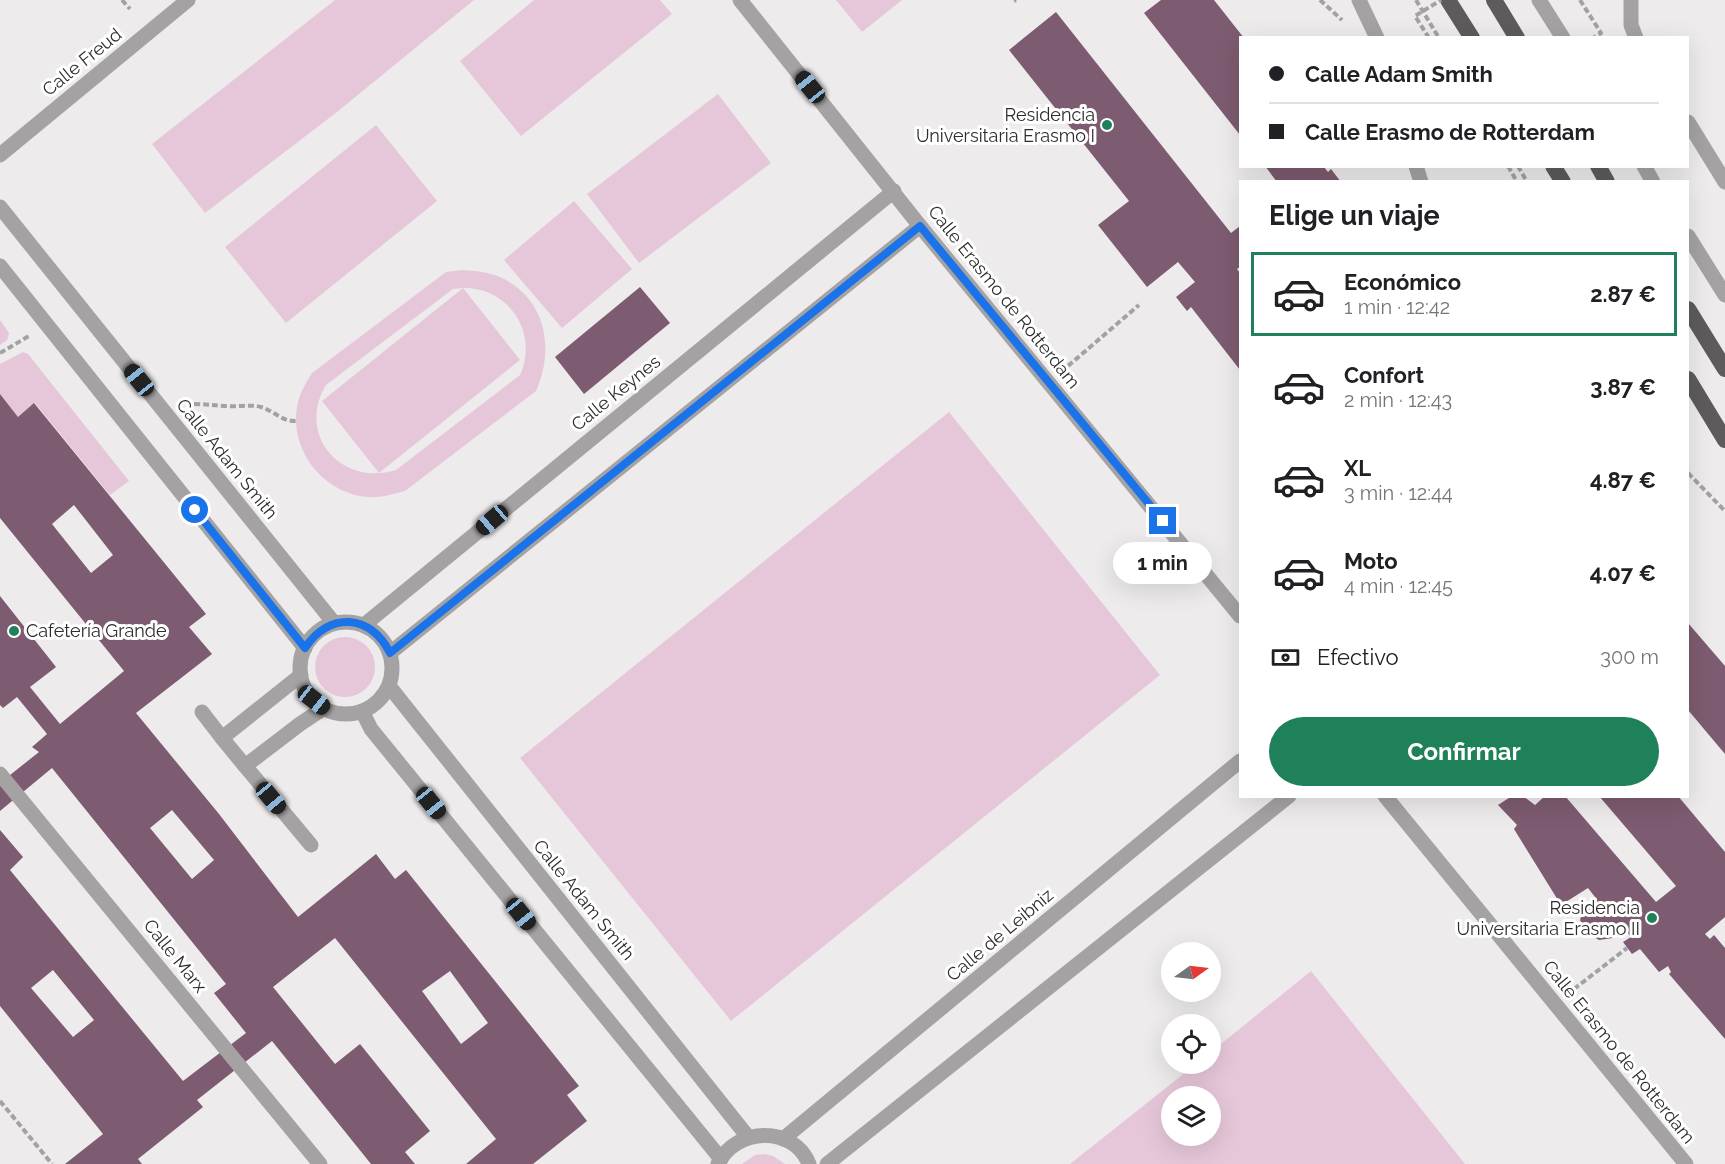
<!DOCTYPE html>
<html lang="es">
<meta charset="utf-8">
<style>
:root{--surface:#fff;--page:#f6f6f6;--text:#202124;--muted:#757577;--line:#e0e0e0;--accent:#1e815a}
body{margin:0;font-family:Raleway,sans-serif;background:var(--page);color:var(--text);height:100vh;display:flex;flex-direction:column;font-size:22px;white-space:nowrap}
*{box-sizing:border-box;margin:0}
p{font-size:20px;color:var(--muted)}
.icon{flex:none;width:33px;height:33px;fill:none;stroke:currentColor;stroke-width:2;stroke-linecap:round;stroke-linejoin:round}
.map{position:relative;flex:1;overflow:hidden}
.side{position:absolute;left:1239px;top:180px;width:450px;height:618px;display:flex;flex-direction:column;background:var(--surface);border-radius:0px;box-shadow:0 6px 24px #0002}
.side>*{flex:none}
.banner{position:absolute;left:1239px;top:36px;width:450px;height:132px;border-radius:0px;box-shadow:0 6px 24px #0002;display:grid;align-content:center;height:132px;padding:0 30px;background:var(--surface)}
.needle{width:39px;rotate:76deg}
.tools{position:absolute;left:1161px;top:942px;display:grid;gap:12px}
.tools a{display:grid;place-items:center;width:60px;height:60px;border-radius:50%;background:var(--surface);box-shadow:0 6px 24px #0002;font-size:30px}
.end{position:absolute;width:27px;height:27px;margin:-14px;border:8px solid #1a73e8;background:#fff;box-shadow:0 0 0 3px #fff}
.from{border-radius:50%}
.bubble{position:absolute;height:42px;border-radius:21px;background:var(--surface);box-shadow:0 6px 24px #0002;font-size:20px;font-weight:700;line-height:42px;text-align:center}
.car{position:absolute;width:18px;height:36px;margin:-18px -9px;border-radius:8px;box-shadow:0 0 4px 2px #0007;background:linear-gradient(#222 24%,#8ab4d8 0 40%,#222 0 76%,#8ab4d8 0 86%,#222 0)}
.banner b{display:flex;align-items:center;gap:21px;height:57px;font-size:22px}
.banner b+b{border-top:2px solid var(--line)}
.banner i{width:15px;height:15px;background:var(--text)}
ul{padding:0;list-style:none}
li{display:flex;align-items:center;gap:18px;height:84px;margin:0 12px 9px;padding:0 18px;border:3px solid transparent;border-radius:0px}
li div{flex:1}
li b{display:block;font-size:22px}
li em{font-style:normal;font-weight:700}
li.active{border-color:var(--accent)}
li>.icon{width:54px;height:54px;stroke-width:1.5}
h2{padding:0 30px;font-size:27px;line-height:72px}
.pay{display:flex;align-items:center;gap:15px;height:66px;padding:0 30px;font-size:22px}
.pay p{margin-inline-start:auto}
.action{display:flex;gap:12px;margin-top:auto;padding:12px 30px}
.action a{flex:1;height:69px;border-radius:36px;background:var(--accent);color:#fff;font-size:24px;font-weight:700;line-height:69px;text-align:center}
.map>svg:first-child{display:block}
</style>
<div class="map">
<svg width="1725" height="1164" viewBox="0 0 1725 1164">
<rect width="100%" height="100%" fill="#eeebed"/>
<g fill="#e6c7d9" fill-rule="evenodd">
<path d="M335,0H474L337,112L205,213L152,144Z"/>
<path d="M534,0H660L672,14L521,136L460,61Z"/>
<path d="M836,0H902L862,32Z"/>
<path d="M718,94L771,163L639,263L587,194Z"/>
<path d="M376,125L437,201L286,323L225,247Z"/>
<path d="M574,201L632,269L562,328L504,260Z"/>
<path d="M463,270C476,271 488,272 500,277C546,298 555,348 536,391L405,491C393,494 382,498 369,497C321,494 285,445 299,398C302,389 307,381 312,373L446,272ZM463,288C509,287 539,333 520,375L396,470C341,487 296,435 326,385L453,289L463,288L322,401L379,473L520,360Z"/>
<path d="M0,320L9,333L7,340L0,345Z"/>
<path d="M23,352L28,354L129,481L110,495L35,403L18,417L0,394V364Z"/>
<path d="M949,412L1160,675L731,1021L520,758Z"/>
<circle cx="345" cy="667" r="30"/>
<path d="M1311,971L1465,1164H1070L1196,1064H1210L1211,1052ZM1172,1096H1210V1136H1172Z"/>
<path d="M764,1154L773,1156L785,1164H742L755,1155Z"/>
</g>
<g fill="#7d5b70" fill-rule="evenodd">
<path d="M1161,0H1214L1244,38H1240V135L1144,13Z"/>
<path d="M1056,12L1231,233L1240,226V267L1237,269L1240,273V370L1191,307L1187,311L1176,297L1195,282L1178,262L1147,287L1098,225L1129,201L1009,50Z"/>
<path d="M1265,166H1323L1328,172L1331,169L1341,182H1277Z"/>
<path d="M640,287L670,323L584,394L555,357Z"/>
<path d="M0,394L18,417L34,403L206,614L189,627L212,654L136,713L219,814L298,917L376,854L395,879L406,870L579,1086L567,1095L587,1121L533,1164H466L496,1139L335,938L273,987L335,1064L360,1044L430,1131L405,1152L415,1164H371L272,1041L197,1100L203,1107L138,1159L142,1164H65L103,1134L0,1006V830L23,857L10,870L183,1081L246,1033L214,993L226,984L52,768L0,811V783L39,752L32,747L47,734L17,697L3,708L0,705V596L56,667L30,687L60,724L124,671L0,518ZM74,505L113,555L91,573L52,524ZM172,810L214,860L192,879L150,828ZM53,970L94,1020L73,1037L31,988ZM450,971L488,1023L461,1044L422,991Z"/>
<path d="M1688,623L1725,666V754L1688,710Z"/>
<path d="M1512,796H1523L1535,805L1545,796H1565L1656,902L1676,886L1599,796H1678L1725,852V917L1705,934L1710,939L1714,935L1725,948V1039L1669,974L1671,972L1668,966L1659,972L1640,949L1632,954L1623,942L1631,937L1623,927L1613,938L1599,940L1587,933L1580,920L1584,906L1595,897L1588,888L1561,905L1514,829L1517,825L1498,805Z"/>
</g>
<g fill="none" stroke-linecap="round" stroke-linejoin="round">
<g stroke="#a3a1a2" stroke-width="4" stroke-dasharray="6 3" stroke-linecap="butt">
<path d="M122,0L130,9"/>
<path d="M1320,0L1342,20"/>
<path d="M1416,0L1439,38"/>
<path d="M1580,0L1601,33L1593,38"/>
<path d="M1014,1L1016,0"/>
<path d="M1508,166L1517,182"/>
<path d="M1518,166L1527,182"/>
<path d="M0,353L29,336"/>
<path d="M1068,366L1139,305"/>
<path d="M194,404C206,404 216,406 228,406C239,407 250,404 261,407C274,411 283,422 296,421"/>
<path d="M1688,473L1725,511"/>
<path d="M1574,989L1627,948"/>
<path d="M0,1101L52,1164"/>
</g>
<g stroke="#a4a2a3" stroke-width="15">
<path d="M1359,0L1377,38"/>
<path d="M1539,0L1563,38"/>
<path d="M1631,0V25L1636,38"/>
<path d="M1688,122L1725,182"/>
<path d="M1416,166L1421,182"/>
<path d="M1644,166L1653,182"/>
<path d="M1688,236L1725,295"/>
<path d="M301,675L222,738L245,766L300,724L324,708"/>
<path d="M202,712L222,738"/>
<path d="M245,766L311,845"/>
</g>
<g stroke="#a4a2a3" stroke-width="15">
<path d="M740,0L920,226L1240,616"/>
<path d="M0,155L188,0"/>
<path d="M0,207L334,623"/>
<path d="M0,266L305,648"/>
<circle cx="346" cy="668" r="46"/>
<path d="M364,625L894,191"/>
<path d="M390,653L920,226"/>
<path d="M389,686L748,1137"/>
<path d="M362,711L371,729L721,1159"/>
<path d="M0,774L320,1164"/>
<path d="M1385,796L1686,1164"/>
<path d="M783,1139L1240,761"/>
<path d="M718,1164C735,1127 794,1125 809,1164"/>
<path d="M827,1164L1289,796"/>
</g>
<g stroke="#5e5b5c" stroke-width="16">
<path d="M1448,0L1472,38"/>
<path d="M1494,0L1517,38"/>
<path d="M1553,166L1563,182"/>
<path d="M1598,166L1607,182"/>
<path d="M1688,309L1725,369"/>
<path d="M1688,379L1725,440"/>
</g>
<path stroke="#a3a1a2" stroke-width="4" stroke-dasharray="6 3" stroke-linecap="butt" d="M1429,38L1415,16L1441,0"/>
</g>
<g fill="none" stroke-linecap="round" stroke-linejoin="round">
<path stroke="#1a73e8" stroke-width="8" d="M195,510L305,648C329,611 371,614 390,653L920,226L1163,521"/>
</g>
<g fill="#1e815a" stroke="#fff" stroke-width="2">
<circle cx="1107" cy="125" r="6"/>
<circle cx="14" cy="631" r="6"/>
<circle cx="1652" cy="918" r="6"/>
</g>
<g text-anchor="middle" stroke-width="6" stroke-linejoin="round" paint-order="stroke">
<g font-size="18" fill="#2e2c2d" stroke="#fff">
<text transform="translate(82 62) rotate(-39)" y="6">Calle Freud</text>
<text transform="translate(1004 297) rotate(51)" y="6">Calle Erasmo de Rotterdam</text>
<text transform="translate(616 393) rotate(-39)" y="6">Calle Keynes</text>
<text transform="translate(227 459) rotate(51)" y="6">Calle Adam Smith</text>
<text transform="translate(584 900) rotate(51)" y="6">Calle Adam Smith</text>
<text transform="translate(1000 935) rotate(-40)" y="6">Calle de Leibniz</text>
<text transform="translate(175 956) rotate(51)" y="6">Calle Marx</text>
<text transform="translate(1619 1052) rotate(51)" y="6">Calle Erasmo de Rotterdam</text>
</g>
<g font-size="18" fill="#2e2c2d" stroke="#fff" text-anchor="end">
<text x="1095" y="121">Residencia<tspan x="1095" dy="21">Universitaria Erasmo I</tspan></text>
<text x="26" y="637" text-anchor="start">Cafetería Grande</text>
<text x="1640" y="914">Residencia<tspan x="1640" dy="21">Universitaria Erasmo II</tspan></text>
</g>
</g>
</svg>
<div class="tools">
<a><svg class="needle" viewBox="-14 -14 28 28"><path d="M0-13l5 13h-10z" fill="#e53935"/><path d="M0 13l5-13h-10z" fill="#757577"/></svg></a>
<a><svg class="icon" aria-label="locate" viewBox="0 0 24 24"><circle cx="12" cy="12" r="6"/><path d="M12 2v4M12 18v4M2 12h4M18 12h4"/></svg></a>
<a><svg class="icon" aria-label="layers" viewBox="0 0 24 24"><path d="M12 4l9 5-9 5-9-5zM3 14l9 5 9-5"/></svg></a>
</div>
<i class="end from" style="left:195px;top:510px"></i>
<i class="end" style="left:1163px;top:521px"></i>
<div class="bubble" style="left:1113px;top:542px;width:99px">1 min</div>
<i class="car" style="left:810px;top:87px;rotate:321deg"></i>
<i class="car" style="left:139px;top:380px;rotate:321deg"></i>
<i class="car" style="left:492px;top:520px;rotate:230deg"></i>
<i class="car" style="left:314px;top:700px;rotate:128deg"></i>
<i class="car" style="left:271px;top:798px;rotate:140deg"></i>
<i class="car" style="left:431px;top:803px;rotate:141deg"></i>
<i class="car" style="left:521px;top:914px;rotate:141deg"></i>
<div class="banner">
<b><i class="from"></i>Calle Adam Smith</b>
<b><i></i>Calle Erasmo de Rotterdam</b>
</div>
<section class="side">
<h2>Elige un viaje</h2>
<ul>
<li class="active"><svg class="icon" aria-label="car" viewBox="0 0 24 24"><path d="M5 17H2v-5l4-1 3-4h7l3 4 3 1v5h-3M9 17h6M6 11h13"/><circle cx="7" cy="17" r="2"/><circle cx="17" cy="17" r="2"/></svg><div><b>Económico</b><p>1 min · 12:42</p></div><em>2.87 €</em></li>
<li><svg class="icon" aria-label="car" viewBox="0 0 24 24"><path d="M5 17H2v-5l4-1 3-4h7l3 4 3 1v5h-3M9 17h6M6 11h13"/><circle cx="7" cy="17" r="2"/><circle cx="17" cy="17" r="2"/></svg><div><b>Confort</b><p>2 min · 12:43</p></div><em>3.87 €</em></li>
<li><svg class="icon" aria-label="car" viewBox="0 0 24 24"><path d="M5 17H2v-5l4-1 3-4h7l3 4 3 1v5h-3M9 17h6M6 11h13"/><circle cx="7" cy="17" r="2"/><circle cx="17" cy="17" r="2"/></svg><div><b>XL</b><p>3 min · 12:44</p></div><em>4.87 €</em></li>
<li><svg class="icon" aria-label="car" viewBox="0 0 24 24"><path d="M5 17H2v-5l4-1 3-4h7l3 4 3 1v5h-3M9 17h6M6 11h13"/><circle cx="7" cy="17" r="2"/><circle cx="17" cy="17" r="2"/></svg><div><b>Moto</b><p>4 min · 12:45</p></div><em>4.07 €</em></li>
</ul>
<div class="pay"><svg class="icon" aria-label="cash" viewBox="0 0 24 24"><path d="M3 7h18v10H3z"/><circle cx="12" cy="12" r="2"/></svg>Efectivo<p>300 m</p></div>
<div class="action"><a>Confirmar</a></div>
</section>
</div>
